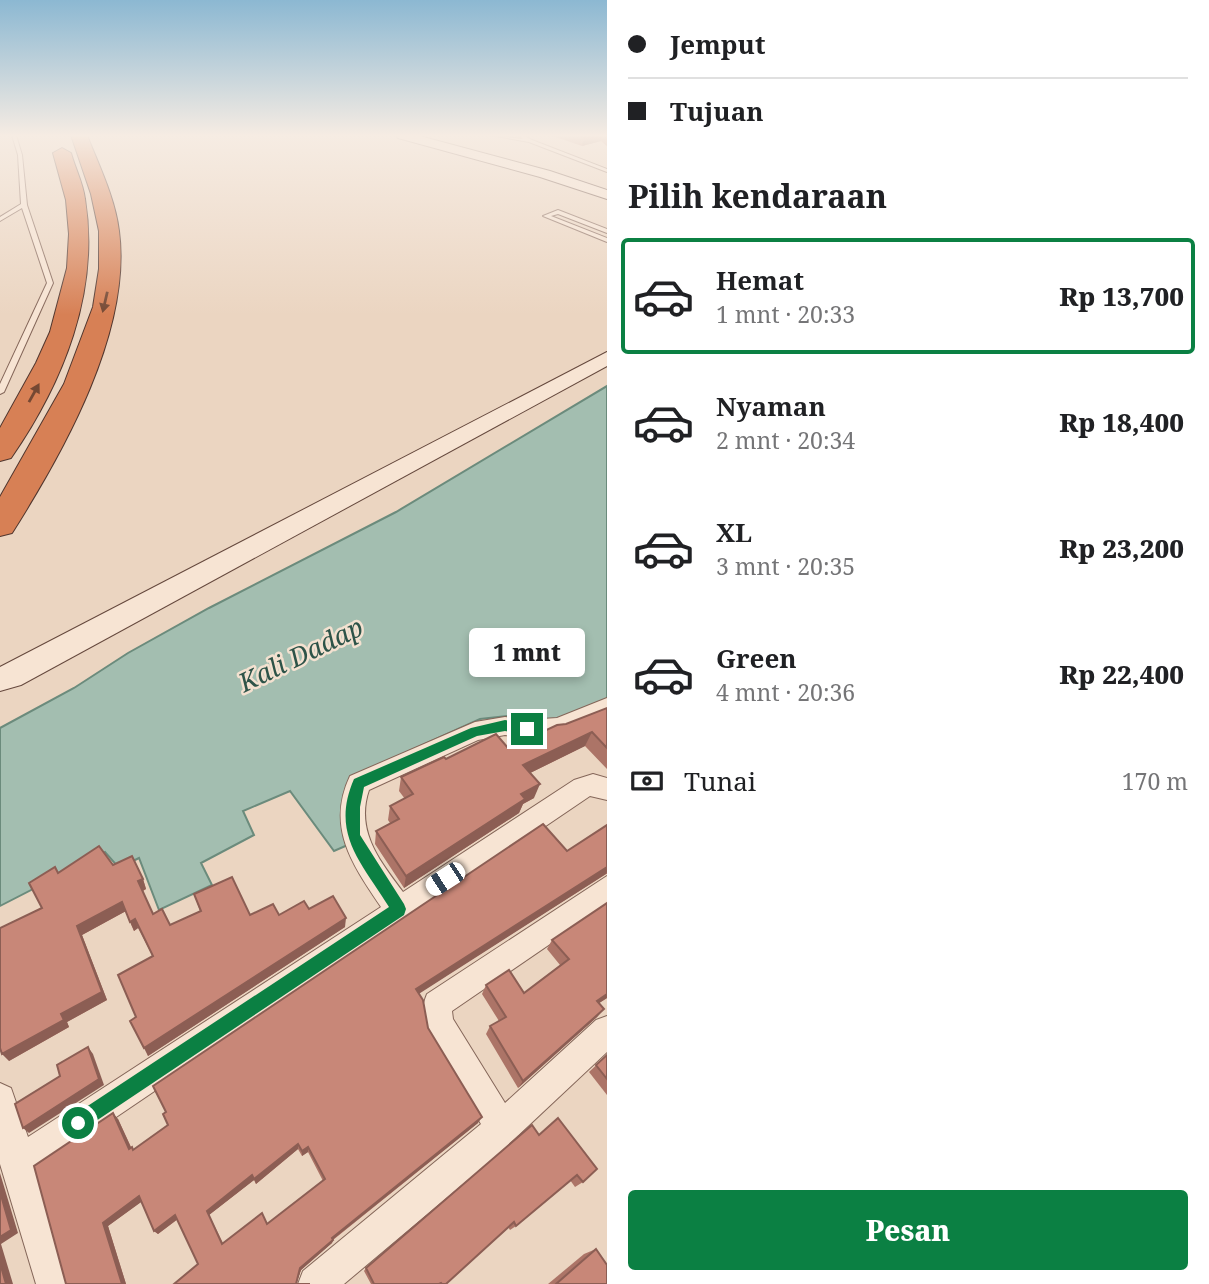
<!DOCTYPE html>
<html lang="id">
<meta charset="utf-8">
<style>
:root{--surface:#fff;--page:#f2f2f2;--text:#202124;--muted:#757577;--line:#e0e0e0;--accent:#0b8043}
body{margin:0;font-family:"Noto Serif",serif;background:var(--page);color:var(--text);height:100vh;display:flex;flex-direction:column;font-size:26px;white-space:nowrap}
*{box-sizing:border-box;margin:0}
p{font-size:23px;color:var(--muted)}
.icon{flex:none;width:38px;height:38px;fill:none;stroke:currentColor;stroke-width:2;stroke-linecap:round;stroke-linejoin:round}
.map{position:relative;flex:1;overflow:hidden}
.panel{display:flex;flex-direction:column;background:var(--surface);width:602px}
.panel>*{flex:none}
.banner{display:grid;align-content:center;height:154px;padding:0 21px;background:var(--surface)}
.end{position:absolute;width:32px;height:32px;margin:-16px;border:9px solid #0b8043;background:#fff;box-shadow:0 0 0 4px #fff}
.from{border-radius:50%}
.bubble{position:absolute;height:49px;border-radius:7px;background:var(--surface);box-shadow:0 4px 10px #0003;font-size:23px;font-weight:800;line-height:49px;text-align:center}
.car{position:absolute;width:21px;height:42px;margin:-21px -10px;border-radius:9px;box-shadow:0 0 5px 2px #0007;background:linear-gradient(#fff 24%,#345 0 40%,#fff 0 76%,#345 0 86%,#fff 0)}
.banner b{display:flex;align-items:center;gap:24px;height:66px;font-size:26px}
.banner b+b{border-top:2px solid var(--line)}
.banner i{width:18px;height:18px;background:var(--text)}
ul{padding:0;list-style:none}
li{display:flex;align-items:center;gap:21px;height:116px;margin:0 14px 10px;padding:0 7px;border:4px solid transparent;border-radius:7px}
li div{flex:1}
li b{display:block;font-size:26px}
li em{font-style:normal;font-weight:800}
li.active{border-color:var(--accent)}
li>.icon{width:63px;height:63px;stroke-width:1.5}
h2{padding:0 21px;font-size:32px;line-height:84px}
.pay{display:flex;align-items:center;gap:18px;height:77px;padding:0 21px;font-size:26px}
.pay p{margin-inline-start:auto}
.cta{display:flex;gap:14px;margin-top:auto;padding:14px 21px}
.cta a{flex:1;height:80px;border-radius:7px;background:var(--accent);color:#fff;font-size:28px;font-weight:800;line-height:80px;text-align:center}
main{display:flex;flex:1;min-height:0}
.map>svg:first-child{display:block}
</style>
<main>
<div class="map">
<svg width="607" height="1284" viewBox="0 0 607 1284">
<rect width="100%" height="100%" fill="#ebd5c1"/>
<path fill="#a3beb0" stroke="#6b8b7c" stroke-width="2" d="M607,386V703L543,723L507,716L480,719L354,776L350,844L334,851L290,791L243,811L254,835L201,863L212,885L159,910L139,858L119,868L105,852L0,906V728L74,688L128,653L209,608L396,512Z"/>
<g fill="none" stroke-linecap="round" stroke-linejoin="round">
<g stroke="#846659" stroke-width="2">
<g id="lane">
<path d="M12,135H16L22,155L27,205L53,283L4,392L0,394V384L47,283L22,208L0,221V217L21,204L18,155Z"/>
<path d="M491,135L523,139L518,135H523L532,140L607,169V172L529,142Z"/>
<path d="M558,210L607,229V233L558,214L551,216L607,238V242L543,216Z"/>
</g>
</g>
<g stroke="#846659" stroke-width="2">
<g id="street">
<path d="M607,698V717L559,736L527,738L505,735L478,740L369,790C355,831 380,861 403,892L574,780L593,774L607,778V800L590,796L38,1170L72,1284H36L0,1164V1083L11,1088L28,1137L381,907C352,864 326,827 350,776L475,722L505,717L527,720L557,718Z"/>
<path d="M607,876V905L452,1011L453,1019L505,1103L596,1020L607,1016V1052L495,1157L344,1284H298L303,1271L481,1124L427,1034C422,1020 421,1008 427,994Z"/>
</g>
</g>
<g stroke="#65483d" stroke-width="2">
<g id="secondary">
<path d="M396,135H416L550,171L607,190V199L540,177L398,138Z"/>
<path d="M607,352V366L21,685L0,691V667Z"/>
</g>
</g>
<g stroke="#51362e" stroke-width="2">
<g id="highway">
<path d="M71,135H87C99,166 115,198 119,231C132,330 64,451 12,533L0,536V497L64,384L93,307L99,269V231L91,194Z"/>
<path d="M62,148L71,153C75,168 83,183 85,199C100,292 63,383 11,458L0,461V428L36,363L50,332L67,268L69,234L66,200L53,153Z"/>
</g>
</g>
<use href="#lane" fill="#f7e4d3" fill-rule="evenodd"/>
<use href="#street" fill="#f7e4d3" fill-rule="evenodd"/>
<use href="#secondary" fill="#f7e4d3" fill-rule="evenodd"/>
<use href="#highway" fill="#d78055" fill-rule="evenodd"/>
</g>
<g fill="#ac7467" fill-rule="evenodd">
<path d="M550,135H607V146L601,141L582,146Z"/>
<path d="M607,708V769L585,746L530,773L534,798L523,804L519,813L404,888L375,844L376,831L390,823L388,820L390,806L405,799L399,791L401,777L446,759L508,748Z"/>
<path d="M607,825V874H606L419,993L428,1028L478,1123L333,1240L332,1243L301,1270L296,1284H174L198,1264L178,1219L158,1234L154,1231L142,1201L108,1226L126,1284H66L118,1119L131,1147L134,1150ZM298,1149L302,1156L308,1152L323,1181L267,1224L223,1243L209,1215L254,1180L256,1184Z"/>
<path d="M113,865L143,879L146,889L143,891L153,914L170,925L200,911L194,894L250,915H279L309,909L345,927L148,1056L136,1017L153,957L138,928L134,931L126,911L82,935L107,1000L67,1022L69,1027L9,1061L42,908L58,873Z"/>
<path d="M607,903V998L599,1003L604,1009L597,1017L518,1088L486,1034L490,1026L499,1021L482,994L486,985L524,993L560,965L547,949L552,940Z"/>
<path d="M607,1055V1095L589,1072Z"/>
<path d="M558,1118L583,1182L575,1187L570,1180L516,1226L510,1230L508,1227L446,1284H371L364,1271L366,1268L539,1135Z"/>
<path d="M596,1249L607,1284H548L584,1254Z"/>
</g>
<g fill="#8c5e54">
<path d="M593,135H602L601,141L582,146L584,137Z"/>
<path d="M592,732L585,746L518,779L523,765Z"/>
<path d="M540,784L534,798L523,804L519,813L404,888L406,876L521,794Z"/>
<path d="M607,867V872L606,874L414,997L416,989Z"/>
<path d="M143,879L146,889L142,891L138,881Z"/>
<path d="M122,902L126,911L82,935L107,1000L67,1022L69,1027L9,1061L2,1054L61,1014L77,926Z"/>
<path d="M346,918L345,927L148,1056L144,1048Z"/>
<path d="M135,919L138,928L134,931L130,922Z"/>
<path d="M607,994V998L590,1009L597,1001Z"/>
<path d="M604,1009L597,1017L518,1088L523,1081Z"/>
<path d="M88,1047L93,1054L104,1085L29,1133L23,1128Z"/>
<path d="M113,1113L118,1119L134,1154L129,1149Z"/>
<path d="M482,1117L478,1123L331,1241L332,1238Z"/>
<path d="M298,1144V1149L256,1184L254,1179Z"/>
<path d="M308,1147V1152L302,1156V1151Z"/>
<path d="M0,1173L18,1233L1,1244L13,1284H6L0,1263Z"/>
<path d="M252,1175L254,1180L209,1215L225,1247L207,1211Z"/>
<path d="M139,1196L144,1200L108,1226L126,1284H122L103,1223Z"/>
<path d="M175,1215L179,1218L158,1234L154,1231Z"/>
<path d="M333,1240L332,1243L301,1270L296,1284L300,1268Z"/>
</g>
<g fill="#c88778" stroke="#8c5e54" stroke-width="2" fill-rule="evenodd">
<path d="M576,135H593L584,137Z"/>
<path d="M607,708V748L592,732L523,765L540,784L521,794L525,799L406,876L376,831L399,819L390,806L413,794L401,777L444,757L446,759L496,734L508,748L557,725L566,724Z"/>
<path d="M543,824L567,851L607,825V867L416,989L423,1000L428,1028L482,1117L332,1238L333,1240L300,1268L296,1284H310H174L198,1264L175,1215L154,1231L139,1196L103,1223L122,1284H66L34,1166L113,1113L129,1149L132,1147L133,1150L168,1125L163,1114L166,1112L153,1086ZM298,1144L302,1151L308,1147L325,1179L267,1224L262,1213L222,1244L207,1211L252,1175L254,1179Z"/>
<path d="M99,846L113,865L132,856L143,879L138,881L153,914L162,909L170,925L201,911L194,894L232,877L250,915L273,904L279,915L304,901L309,909L333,896L346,918L144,1048L130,1021L136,1017L118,975L153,956L135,919L130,922L122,902L77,926L102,992L61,1014L64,1020L2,1054L0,1048V928L42,908L29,883L55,867L58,873Z"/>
<path d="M607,903V994L597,1001L604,1009L523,1081L490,1026L506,1017L486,985L509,970L524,993L569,959L552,940Z"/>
<path d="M88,1047L99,1079L23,1128L15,1104L60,1076L57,1065Z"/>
<path d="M607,1055V1079L596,1065Z"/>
<path d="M558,1118L597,1169L583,1182L577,1175L516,1226L514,1222L446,1284H442L441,1283L439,1284H374L366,1268L532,1125L539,1135Z"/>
<path d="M0,1192L11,1230L0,1237Z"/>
<path d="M596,1249L607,1265V1284H556Z"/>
<path d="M0,1263L6,1284H0Z"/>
</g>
<defs><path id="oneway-solid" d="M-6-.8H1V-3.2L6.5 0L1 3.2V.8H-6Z" transform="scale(1.75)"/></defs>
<g fill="#754833">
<use href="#oneway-solid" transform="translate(105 302) rotate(103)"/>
<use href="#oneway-solid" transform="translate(34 393) rotate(-61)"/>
</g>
<linearGradient id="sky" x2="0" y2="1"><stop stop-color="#8cb8d2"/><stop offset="0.43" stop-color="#f6ece3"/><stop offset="1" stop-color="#f6ece3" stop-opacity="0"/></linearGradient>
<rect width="607" height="315" fill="url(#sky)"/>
<path fill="#0b8043" d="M505,720L527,724L533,729L527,735L505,731L477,736L364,787L360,807V835L404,904L406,909L404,915L84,1129L78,1132L71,1129L69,1123L71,1117L389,907C362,863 330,834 354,779L471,728Z"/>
<g text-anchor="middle" stroke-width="5" stroke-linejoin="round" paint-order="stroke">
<g font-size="26" font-style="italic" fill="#2d5348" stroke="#f3e1d0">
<text transform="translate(301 655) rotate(-26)" y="9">Kali Dadap</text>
</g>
</g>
</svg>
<i class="end from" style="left:78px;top:1123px"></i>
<i class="end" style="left:527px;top:729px"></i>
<div class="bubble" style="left:469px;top:628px;width:116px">1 mnt</div>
<i class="car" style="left:445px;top:879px;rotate:237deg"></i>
</div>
<section class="panel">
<div class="banner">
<b><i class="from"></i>Jemput</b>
<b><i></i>Tujuan</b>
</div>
<h2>Pilih kendaraan</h2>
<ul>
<li class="active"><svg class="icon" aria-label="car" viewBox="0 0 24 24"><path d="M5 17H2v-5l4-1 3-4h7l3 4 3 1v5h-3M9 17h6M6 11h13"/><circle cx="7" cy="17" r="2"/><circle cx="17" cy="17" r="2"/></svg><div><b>Hemat</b><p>1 mnt · 20:33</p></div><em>Rp 13,700</em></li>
<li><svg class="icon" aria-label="car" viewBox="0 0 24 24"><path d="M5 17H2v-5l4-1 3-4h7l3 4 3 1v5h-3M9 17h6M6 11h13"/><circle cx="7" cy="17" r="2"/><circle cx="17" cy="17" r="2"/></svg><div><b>Nyaman</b><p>2 mnt · 20:34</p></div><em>Rp 18,400</em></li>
<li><svg class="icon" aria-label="car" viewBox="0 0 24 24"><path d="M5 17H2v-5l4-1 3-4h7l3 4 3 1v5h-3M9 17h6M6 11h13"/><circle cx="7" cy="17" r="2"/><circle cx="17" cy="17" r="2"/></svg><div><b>XL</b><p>3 mnt · 20:35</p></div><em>Rp 23,200</em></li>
<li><svg class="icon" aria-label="car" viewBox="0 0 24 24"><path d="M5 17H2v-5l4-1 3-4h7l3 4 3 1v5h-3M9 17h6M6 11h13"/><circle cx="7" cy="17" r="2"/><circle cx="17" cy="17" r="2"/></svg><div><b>Green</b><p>4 mnt · 20:36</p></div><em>Rp 22,400</em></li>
</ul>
<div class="pay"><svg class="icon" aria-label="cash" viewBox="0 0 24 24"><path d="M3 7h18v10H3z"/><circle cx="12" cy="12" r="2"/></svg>Tunai<p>170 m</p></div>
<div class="cta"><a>Pesan</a></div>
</section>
</main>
